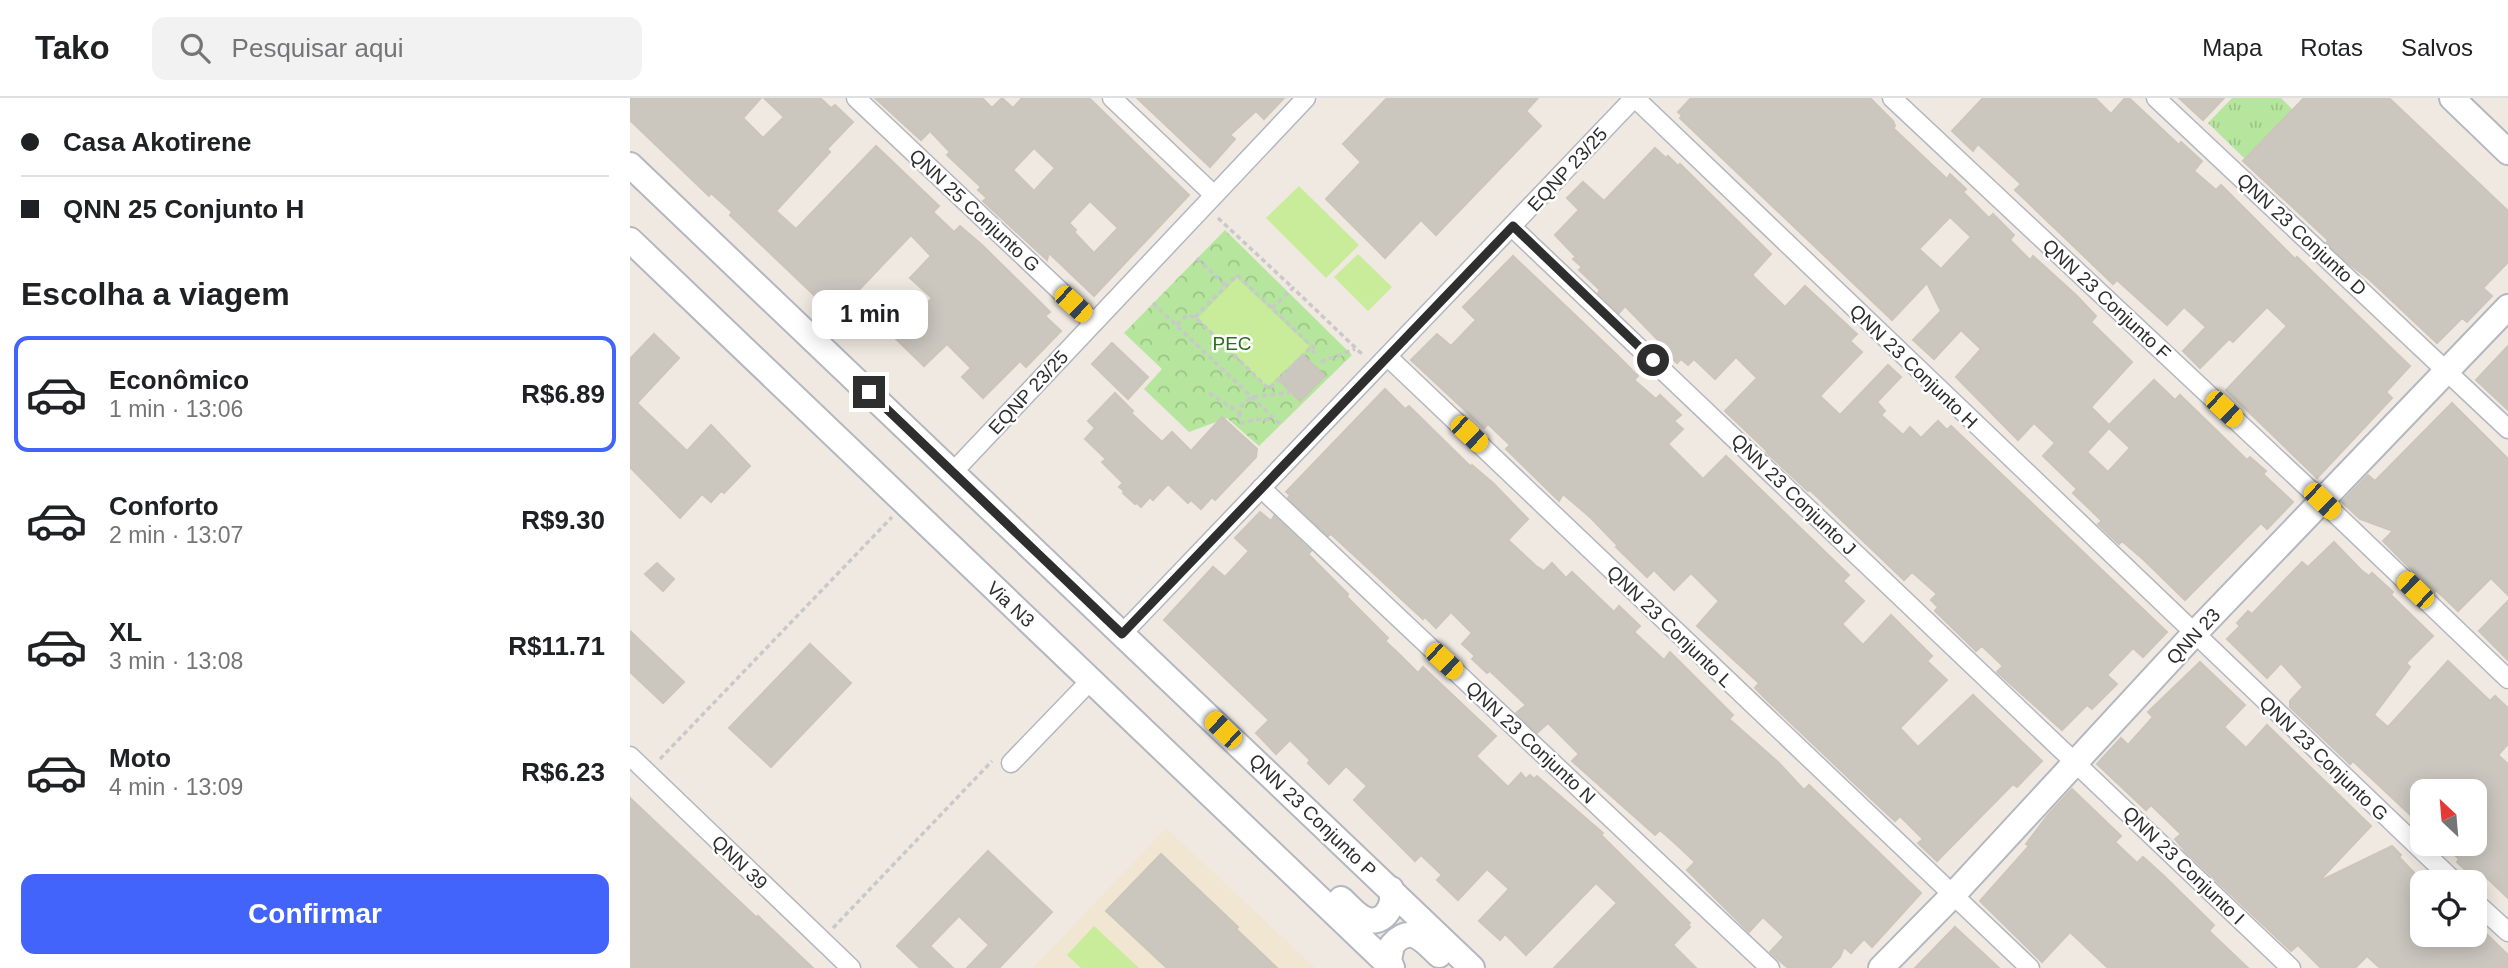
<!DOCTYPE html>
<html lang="pt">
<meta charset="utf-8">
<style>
:root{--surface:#fff;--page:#f2f2f2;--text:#202124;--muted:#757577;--line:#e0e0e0;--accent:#4264fb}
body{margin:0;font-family:Arial,sans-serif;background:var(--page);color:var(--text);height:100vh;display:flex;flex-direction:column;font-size:26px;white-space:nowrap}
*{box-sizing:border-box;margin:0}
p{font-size:23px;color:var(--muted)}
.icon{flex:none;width:38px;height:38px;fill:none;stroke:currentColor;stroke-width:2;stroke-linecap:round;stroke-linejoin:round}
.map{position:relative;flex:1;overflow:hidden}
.sheet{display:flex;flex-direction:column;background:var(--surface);width:630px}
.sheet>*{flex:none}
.guide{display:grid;align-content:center;height:154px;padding:0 21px;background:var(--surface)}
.needle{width:46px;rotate:334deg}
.tools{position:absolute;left:1780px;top:681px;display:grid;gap:14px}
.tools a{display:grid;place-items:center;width:77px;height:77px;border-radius:14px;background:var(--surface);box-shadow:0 4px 18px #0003;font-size:35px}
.end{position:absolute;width:32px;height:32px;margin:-16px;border:9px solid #2e2e2e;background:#fff;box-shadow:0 0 0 4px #fff}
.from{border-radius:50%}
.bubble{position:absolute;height:49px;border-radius:14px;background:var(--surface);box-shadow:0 4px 18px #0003;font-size:23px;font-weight:800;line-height:49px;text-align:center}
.car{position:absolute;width:21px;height:42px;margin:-21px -10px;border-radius:9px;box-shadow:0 0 5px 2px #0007;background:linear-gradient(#f5c518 24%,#345 0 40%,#f5c518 0 76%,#345 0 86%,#f5c518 0)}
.guide b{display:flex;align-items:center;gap:24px;height:66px;font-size:26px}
.guide b+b{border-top:2px solid var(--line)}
.guide i{width:18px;height:18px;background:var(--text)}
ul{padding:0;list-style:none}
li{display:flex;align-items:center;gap:21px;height:116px;margin:0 14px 10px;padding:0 7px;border:4px solid transparent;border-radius:14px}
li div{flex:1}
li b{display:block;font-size:26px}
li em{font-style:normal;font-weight:800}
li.active{border-color:var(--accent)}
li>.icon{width:63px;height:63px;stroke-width:1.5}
h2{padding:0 21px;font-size:32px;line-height:84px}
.action{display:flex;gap:14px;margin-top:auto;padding:14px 21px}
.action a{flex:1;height:80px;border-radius:14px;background:var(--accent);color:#fff;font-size:28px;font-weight:800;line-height:80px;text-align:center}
header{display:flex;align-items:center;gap:42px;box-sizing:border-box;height:98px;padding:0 35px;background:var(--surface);border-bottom:2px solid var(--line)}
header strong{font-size:33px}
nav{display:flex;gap:38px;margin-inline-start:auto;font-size:24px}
.search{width:490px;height:63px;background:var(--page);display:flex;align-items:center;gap:18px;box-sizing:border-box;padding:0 24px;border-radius:14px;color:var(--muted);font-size:26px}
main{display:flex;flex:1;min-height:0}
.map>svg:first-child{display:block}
</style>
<header>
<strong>Tako</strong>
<div class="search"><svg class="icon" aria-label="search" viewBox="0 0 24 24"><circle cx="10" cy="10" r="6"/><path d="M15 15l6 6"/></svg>Pesquisar aqui</div>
<nav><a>Mapa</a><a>Rotas</a><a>Salvos</a></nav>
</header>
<main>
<section class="sheet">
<div class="guide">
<b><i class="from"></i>Casa Akotirene</b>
<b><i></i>QNN 25 Conjunto H</b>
</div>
<h2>Escolha a viagem</h2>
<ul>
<li class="active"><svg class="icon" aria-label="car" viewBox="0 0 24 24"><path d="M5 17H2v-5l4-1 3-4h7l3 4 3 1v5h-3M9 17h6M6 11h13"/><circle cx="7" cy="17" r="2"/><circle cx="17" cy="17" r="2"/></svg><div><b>Econômico</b><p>1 min · 13:06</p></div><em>R$6.89</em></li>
<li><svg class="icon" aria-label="car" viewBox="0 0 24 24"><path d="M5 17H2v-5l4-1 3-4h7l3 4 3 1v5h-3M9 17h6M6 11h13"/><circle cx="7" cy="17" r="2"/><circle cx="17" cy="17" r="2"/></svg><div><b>Conforto</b><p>2 min · 13:07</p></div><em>R$9.30</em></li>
<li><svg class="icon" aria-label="car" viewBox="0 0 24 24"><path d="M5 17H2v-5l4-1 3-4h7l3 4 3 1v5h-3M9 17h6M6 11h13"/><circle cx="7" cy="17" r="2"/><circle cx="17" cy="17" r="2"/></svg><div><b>XL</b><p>3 min · 13:08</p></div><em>R$11.71</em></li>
<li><svg class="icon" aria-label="car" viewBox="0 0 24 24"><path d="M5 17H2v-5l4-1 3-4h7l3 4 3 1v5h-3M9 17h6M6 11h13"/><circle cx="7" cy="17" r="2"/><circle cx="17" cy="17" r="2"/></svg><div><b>Moto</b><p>4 min · 13:09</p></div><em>R$6.23</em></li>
</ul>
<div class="action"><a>Confirmar</a></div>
</section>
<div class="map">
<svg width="1878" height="870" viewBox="0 0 1878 870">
<defs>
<pattern id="grass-tufts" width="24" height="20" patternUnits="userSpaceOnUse" patternTransform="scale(1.75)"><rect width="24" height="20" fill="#b6e59e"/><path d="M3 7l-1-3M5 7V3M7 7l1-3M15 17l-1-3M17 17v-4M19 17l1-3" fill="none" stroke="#9dc588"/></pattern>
<pattern id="forest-crowns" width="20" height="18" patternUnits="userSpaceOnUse" patternTransform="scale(1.75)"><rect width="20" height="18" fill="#b6e59e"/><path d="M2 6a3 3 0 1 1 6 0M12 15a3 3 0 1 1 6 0" fill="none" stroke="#9dc588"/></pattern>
</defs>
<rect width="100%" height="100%" fill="#efe9e1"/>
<path fill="#f0e6d1" d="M536,730L685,870H403Z"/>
<path fill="url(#grass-tufts)" d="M1602,0H1651L1663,12L1615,61L1578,25Z"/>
<path fill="url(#forest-crowns)" d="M595,132L722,257L629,348L597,320L559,334L514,291L532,271L494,235Z"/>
<g fill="#c9ec9a">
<path d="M669,88L729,147L696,180L636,120Z"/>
<path d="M728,156L762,189L738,213L704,179Z"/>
<path d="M607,180L680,249L637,289L568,220Z"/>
<path d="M464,828L509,870H451L437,857Z"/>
</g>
<g fill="#cbc7bf" stroke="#cbc5ba" stroke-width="2" fill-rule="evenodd">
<path d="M0,0H131L113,20L133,40L154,19L134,0H190L201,10L205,7L223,24L197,51L200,54L146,113L166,131L246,48L309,108L303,114L324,134L330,128L352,147L420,214L415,218L431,233L396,269L390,263L353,300L332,279L341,270L317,246L294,268L264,239L302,200L280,180L301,158L281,137L205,217L100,117L102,114L81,95L79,98L0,22Z"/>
<path d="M245,0H352L362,10L372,0L383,10L392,0H459L559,97L464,198L419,155L417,162L353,103L357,100L348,92L351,89L317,57L320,54L300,33L291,42ZM404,50L425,70L404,93L383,72ZM460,103L488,130L464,155L444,134L446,132L439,125Z"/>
<path d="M507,0H654L634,21L626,13L600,37L605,41L580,69Z"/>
<path d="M757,0H908L896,13L911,28L806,137L791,122L755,160L696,101L731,64L713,46Z"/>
<path d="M1061,0H1240L1263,23L1265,28L1263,30L1317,81L1320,76L1336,91L1333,94L1359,120L1363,116L1384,137L1380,142L1400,162L1403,158L1446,197L1466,218L1461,224L1502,264L1461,309L1479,327L1524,282L1545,302L1550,297L1617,362L1620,359L1636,373L1633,376L1663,404L1637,431L1631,425L1555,502L1514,462L1492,443L1489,446L1468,426L1472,423L1443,395L1447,391L1413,358L1425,345L1404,325L1388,342L1326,279L1351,251L1331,232L1304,261L1283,242L1311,213L1297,185L1262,222L1050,20L1052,17L1048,14ZM1320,119L1341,139L1311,171L1289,151ZM1479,330L1500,350L1478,374L1457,354Z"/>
<path d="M1353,0H1465L1481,16L1495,0H1499L1549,47L1551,44L1572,63L1564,73L1586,92L1591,87L1665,161L1667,159L1780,268L1756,294L1762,300L1687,380L1596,292L1657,228L1637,209L1603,244L1599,241L1570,270L1553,253L1576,229L1554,209L1537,227L1487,182L1483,186L1385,92L1391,86L1348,46L1343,53L1322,33Z"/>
<path d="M1549,0H1594L1573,22Z"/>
<path d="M1674,0H1759L1878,113V164L1853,190L1862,198L1837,224L1832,220L1807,245L1740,182L1718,165L1696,145L1698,142L1613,63Z"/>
<path d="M1025,50L1036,60L1038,58L1048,68L1050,66L1141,156L1122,177L1155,209L1175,188L1227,236L1220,243L1232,254L1190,298L1210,317L1258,267L1271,279L1247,304L1255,313L1251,317L1273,337L1280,329L1291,340L1308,323L1317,332L1321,328L1537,534L1513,559L1503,550L1477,577L1487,586L1462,611L1457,607L1432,632L1367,574L1373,568L1352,548L1346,553L1305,513L1308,509L1301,502L1307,496L1282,474L1274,482L1180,392L1178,393L1136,354L1137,353L1095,313L1127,280L1106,259L1085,281L1064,261L1058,267L1051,261L1047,265L1028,247L1031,245L995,208L989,215L968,195L970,192L949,172L952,169L943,161L946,159L925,137L949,112L937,100L953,84L974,103Z"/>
<path d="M883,158L986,256L1008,278L1004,282L1026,301L1030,297L1051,317L1044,323L1053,331L1038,346L1073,381L1096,358L1219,477L1213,483L1234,503L1212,526L1233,547L1261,517L1302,558L1297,563L1317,582L1270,630L1288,649L1343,597L1412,663L1387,689L1383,686L1307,763L1288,745L1293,741L1270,718L1265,723L1222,683L1138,603L1125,590L1129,585L1067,528L1089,503L1061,475L1044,492L1024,472L1017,479L986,449L988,448L960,419L933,396L929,403L876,351L880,347L858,326L854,330L781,262L807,236L821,248L846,222L833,209Z"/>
<path d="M24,236L49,260L7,305L57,353L81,327L120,368L94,395L91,393L81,404L72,396L50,420L0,369V261Z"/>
<path d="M482,245L518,279L498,301L462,266Z"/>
<path d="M1878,248V312L1846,282Z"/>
<path d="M673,257L695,278L670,303L649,282Z"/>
<path d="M755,291L775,311L779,308L841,369L842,367L864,386L898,421L878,442L906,468L914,473L922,465L936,480L942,474L984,514L989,508L1010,528L1004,534L1034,562L1040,554L1103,617L1099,621L1148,664L1174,692L1179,687L1291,795L1242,849L1234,841L1221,855L1214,849L1210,859L1200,870H1158L1140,854L1154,839L1133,819L1119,834L1057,772L1065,764L1047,747L1030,732L1025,737L942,663L949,656L918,625L907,635L886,615L896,607L860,573L857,575L842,561L845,558L832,546L842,535L821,514L806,530L795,519L793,521L701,436L698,438L658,400L660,397L656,394Z"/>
<path d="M485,295L503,313L501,315L532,344L542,334L561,353L592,319L627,351L626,359L585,402L582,399L571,411L561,402L558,405L538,386L523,402L520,399L511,409L507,405L505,406L493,395L494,393L489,389L493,385L472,364L476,361L455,341L465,330L458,323Z"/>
<path d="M1822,305L1878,361V497L1861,480L1828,513L1806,492L1804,495L1753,443L1763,433L1730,421L1712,404L1738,377L1745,383Z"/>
<path d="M630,414L641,423L644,418L681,453L678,456L718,496L717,499L758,540L755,543L768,555L788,575L793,569L866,638L846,658L878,689L891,675L896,681L900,677L904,681L907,678L973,735L971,737L1060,825L1058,827L1060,829L1043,847L1066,870H924L987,805L966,785L896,857L875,836L870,842L849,823L879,791L857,771L828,802L807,782L812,777L791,757L785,763L724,702L737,688L716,668L699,686L678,665L680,662L660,642L646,656L626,635L639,622L534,522L583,469L595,479L619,453L605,440Z"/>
<path d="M1704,444L1731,472L1739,478L1742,475L1763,494L1761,497L1803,538L1776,565L1780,569L1744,617L1758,629L1818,563L1860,603L1865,598L1878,610V646L1868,657L1878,666V800L1855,778L1848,784L1827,764L1829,761L1813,746H1844V693H1792V728L1723,663L1720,666L1660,609V603L1673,589L1651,565L1637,580L1597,541L1610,528L1607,525L1618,513L1622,516L1672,464L1678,469Z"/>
<path d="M27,465L44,481L33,493L15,476Z"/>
<path d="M1878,503V562L1849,533Z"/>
<path d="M0,533L54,584L33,605L0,574Z"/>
<path d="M180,546L221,585L141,669L99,630Z"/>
<path d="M1570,564L1615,607L1594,629L1616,650L1637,627L1741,728L1688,784L1762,748L1771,757L1769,759L1793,784L1778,801L1792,813V836H1844V830L1847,827L1878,857V870H1750L1737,858L1725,870H1691L1668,847L1661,853L1556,754L1545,741L1551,736L1521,707L1516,712L1467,666L1491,640L1498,647L1523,619L1518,614Z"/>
<path d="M1442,691L1491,738L1485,744L1507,765L1513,759L1534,778L1584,827L1579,833L1618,870H1478L1440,834L1412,864L1350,803L1399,748L1396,746L1418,717Z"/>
<path d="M0,700L127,820L128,818L183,870H0Z"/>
<path d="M358,753L422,814L369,870H337L359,847L329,818L300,848L323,870H290L267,848Z"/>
<path d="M531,756L608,829L606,831L647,870H537L476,813Z"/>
<path d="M1325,829L1369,870H1285Z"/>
</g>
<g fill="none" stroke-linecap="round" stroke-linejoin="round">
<g stroke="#b4b7c1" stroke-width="21">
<g id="street">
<path d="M226,0L463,224"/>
<path d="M482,0L584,97"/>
<path d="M1005,0L1825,784"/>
<path d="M1262,0L1692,403L1878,581"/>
<path d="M1526,0L1878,331"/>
<path d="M882,129L1661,870"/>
<path d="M758,259L1400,870"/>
<path d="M323,374L676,0"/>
<path d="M631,390L1140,870"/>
<path d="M492,536L1004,0"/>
<path d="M0,658L221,870"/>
<path d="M381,665L461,582"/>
<path d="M1844,803L1878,834"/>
</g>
</g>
<g stroke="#b4b7c1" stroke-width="28">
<g id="secondary">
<path d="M1822,0L1878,54"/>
<path d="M0,67L842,870"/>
<path d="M0,142L762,870"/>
<path d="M711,801C718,807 725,816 733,820C752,830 766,809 761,791"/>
<path d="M762,870L759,862L762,847C781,825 794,843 809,857"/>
<path d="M1251,870L1323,797L1564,536L1878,209"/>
</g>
</g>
<g stroke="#c9c9c9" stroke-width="3.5" stroke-dasharray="5 3.5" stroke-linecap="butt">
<path d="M588,120L663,190"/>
<path d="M567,160L596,188"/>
<path d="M523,205L651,327"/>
<path d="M642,210L663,190L733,257"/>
<path d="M565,219L607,177L686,252L683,255"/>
<path d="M547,227L557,217L565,219L639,291L682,248"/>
<path d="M691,264L725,251"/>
<path d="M579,295L610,315L613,305L622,299L665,294"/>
<path d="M610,315L609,320L612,325L626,321L636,322L642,319"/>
<path d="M30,661L262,419"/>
<path d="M203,830L362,663"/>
</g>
<use href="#street" stroke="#fff" stroke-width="18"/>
<use href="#secondary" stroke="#fff" stroke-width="24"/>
</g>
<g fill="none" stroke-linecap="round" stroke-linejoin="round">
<path stroke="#2e2e2e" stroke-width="9" d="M239,294L492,536L883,128L1023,262"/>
</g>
<g text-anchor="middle" stroke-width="5" stroke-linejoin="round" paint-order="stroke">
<g font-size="19" fill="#2e2e2e" stroke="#fff">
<text transform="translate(937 71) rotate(-47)" y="7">EQNP 23/25</text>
<text transform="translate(345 112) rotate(43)" y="7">QNN 25 Conjunto G</text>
<text transform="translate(1672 136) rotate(43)" y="7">QNN 23 Conjunto D</text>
<text transform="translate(1477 201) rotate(43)" y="7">QNN 23 Conjunto F</text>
<text transform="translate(1284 268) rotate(44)" y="7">QNN 23 Conjunto H</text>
<text transform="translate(398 294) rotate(-47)" y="7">EQNP 23/25</text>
<text transform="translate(1164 396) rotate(44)" y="7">QNN 23 Conjunto J</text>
<text transform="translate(381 506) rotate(43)" y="7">Via N3</text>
<text transform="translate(1040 528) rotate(44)" y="7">QNN 23 Conjunto L</text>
<text transform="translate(1563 538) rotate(-47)" y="7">QNN 23</text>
<text transform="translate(901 644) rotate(43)" y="7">QNN 23 Conjunto N</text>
<text transform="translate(1694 660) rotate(44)" y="7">QNN 23 Conjunto G</text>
<text transform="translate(683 717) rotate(44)" y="7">QNN 23 Conjunto P</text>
<text transform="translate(110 764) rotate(44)" y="7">QNN 39</text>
<text transform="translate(1554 767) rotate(44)" y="7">QNN 23 Conjunto I</text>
</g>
<g font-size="19" fill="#2c6e1b" stroke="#fff">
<text x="602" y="252">PEC</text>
</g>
</g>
</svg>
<div class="tools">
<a><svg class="needle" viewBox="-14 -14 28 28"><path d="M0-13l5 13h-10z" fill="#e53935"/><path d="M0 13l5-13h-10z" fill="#757577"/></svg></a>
<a><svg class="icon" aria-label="locate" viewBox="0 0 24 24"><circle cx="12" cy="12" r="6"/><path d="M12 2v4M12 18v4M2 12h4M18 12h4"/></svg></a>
</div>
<i class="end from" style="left:1023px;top:262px"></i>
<i class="end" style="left:239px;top:294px"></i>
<div class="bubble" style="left:182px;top:192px;width:116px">1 min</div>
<i class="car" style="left:443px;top:206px;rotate:133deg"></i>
<i class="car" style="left:1594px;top:311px;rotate:133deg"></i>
<i class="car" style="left:839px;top:336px;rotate:133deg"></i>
<i class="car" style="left:1692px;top:403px;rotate:134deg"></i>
<i class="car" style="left:1785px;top:492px;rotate:314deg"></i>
<i class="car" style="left:814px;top:563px;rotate:133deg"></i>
<i class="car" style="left:593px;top:632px;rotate:314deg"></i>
</div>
</main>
